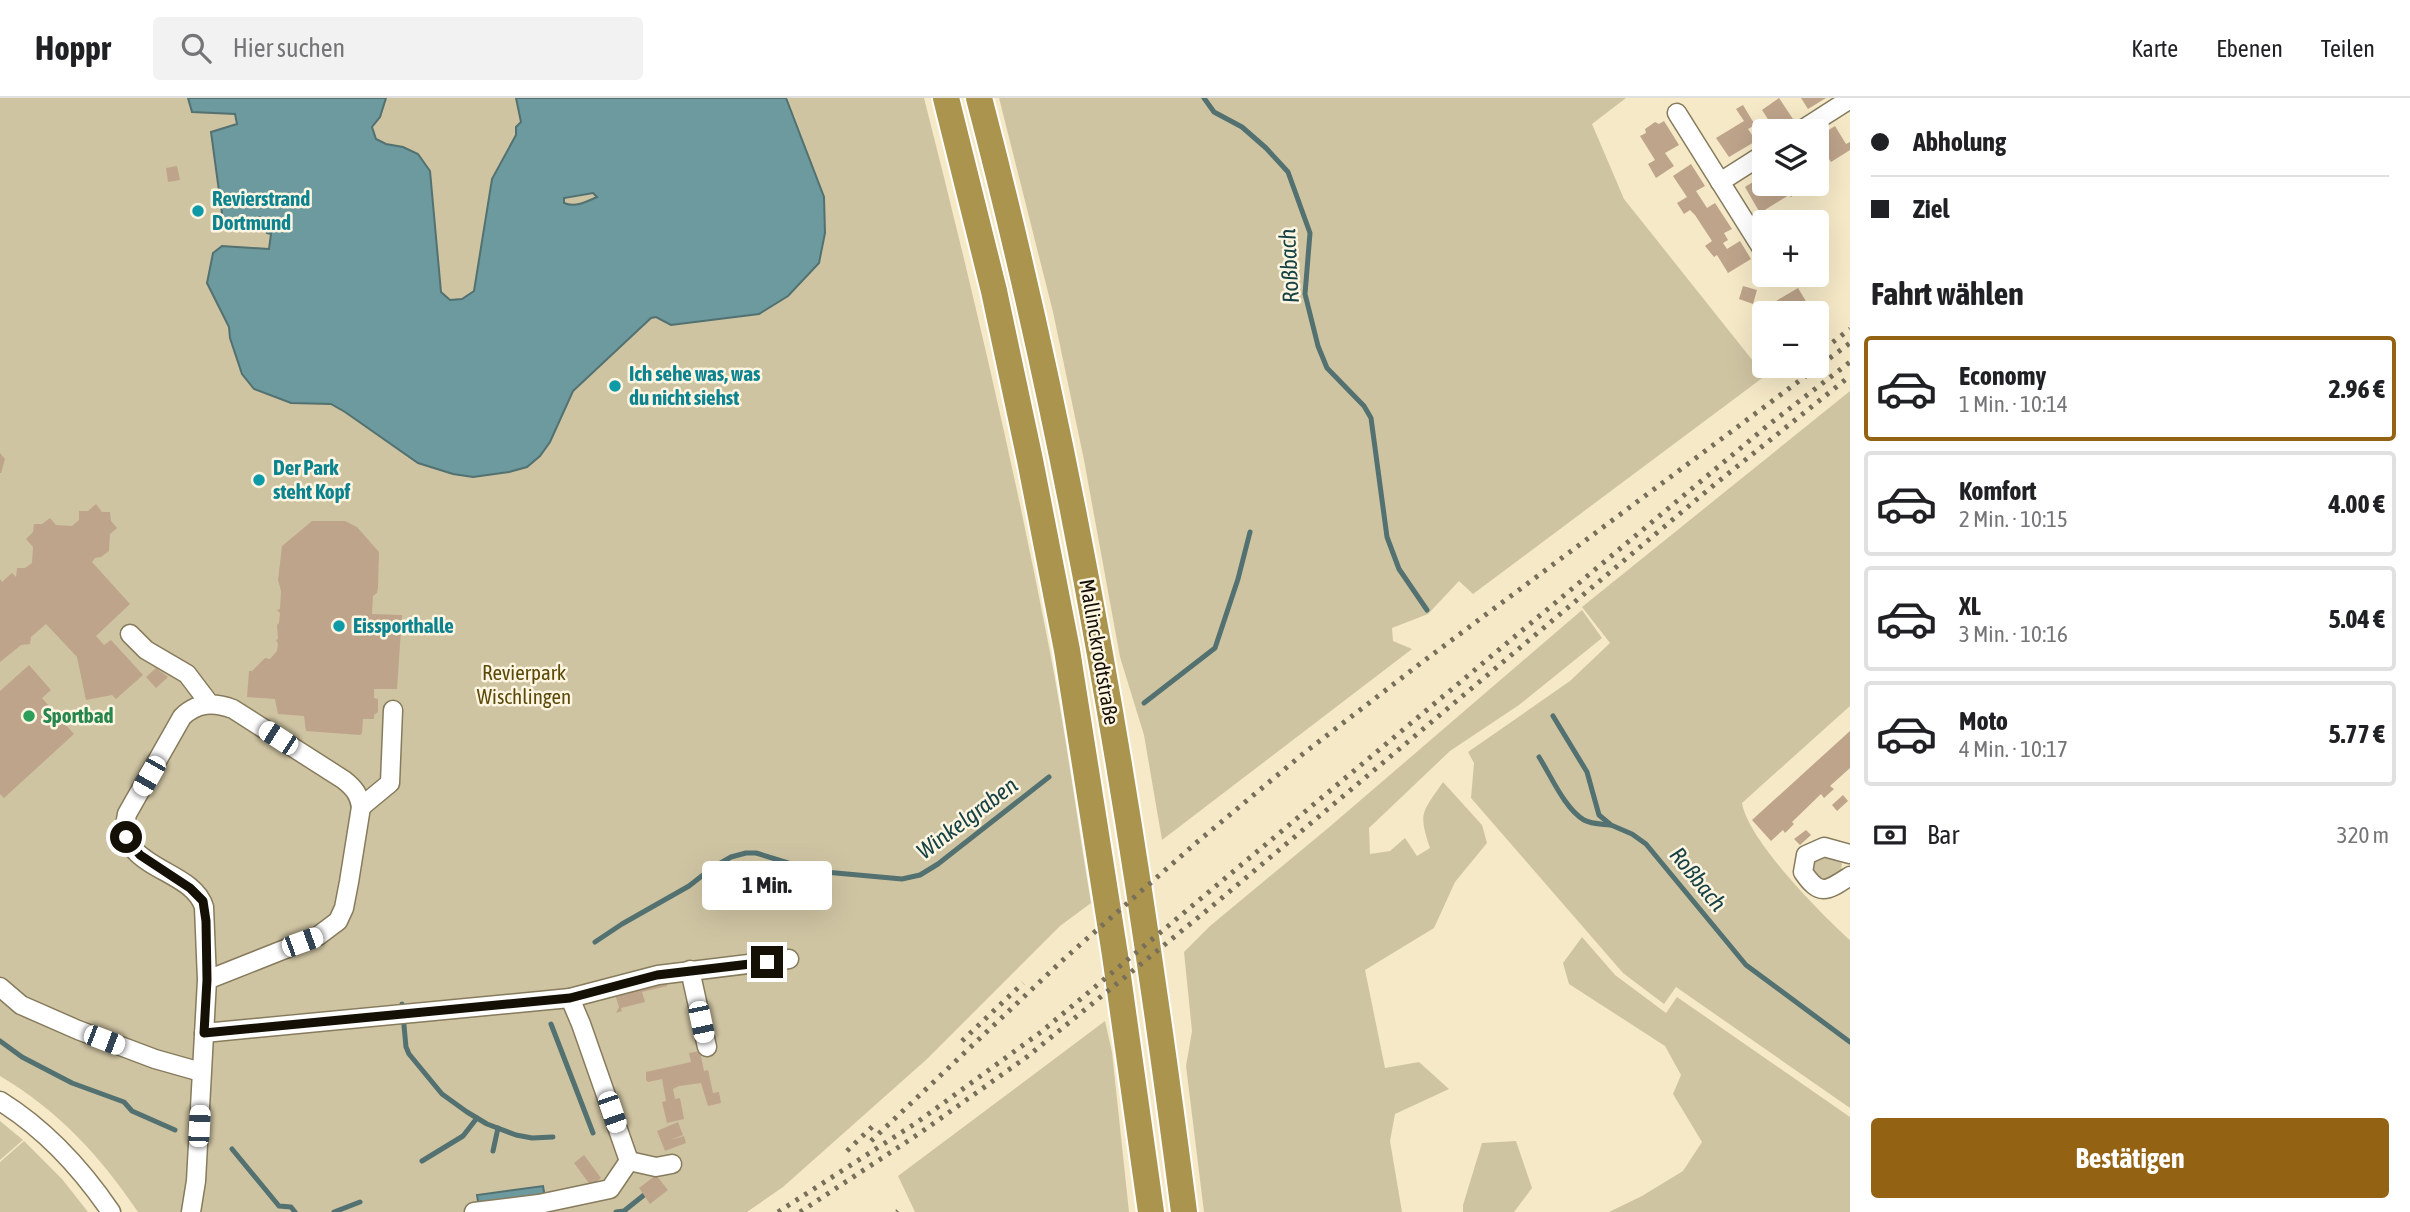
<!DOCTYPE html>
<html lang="de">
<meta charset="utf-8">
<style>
:root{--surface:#fff;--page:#f2f2f2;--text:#202124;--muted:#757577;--line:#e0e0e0;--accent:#936313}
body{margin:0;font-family:"Asap Condensed",sans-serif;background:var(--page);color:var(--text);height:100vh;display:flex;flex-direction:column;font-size:26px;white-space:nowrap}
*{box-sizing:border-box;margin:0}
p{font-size:23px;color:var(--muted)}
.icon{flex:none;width:38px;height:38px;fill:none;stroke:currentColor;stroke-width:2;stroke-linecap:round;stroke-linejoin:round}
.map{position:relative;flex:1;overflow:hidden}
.sheet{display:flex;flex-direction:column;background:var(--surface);width:560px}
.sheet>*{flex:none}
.banner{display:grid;align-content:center;height:154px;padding:0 21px;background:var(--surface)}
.controls{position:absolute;left:1752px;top:21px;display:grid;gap:14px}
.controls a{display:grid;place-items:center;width:77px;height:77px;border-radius:7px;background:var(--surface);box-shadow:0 7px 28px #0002;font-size:35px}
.end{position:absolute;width:32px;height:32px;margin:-16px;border:9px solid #141005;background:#fff;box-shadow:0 0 0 4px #fff}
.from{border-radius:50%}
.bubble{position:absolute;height:49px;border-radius:7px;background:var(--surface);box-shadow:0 7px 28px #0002;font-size:23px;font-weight:700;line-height:49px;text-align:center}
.car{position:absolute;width:21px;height:42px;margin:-21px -10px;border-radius:9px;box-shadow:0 0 5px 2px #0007;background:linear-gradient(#fff 24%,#345 0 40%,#fff 0 76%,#345 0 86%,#fff 0)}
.banner b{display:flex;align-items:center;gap:24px;height:66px;font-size:26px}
.banner b+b{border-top:2px solid var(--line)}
.banner i{width:18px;height:18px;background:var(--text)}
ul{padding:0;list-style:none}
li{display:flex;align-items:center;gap:21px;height:105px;margin:0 14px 10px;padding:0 7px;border:4px solid var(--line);border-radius:7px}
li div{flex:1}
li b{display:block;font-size:26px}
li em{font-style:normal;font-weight:700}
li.on{border-color:var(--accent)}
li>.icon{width:63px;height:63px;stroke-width:1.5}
h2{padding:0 21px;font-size:32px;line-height:84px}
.pay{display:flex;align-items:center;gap:18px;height:77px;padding:0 21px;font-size:26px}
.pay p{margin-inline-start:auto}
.primary-button{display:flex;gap:14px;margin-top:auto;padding:14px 21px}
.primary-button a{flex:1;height:80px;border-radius:7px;background:var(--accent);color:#fff;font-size:28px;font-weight:700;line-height:80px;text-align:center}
header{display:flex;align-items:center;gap:42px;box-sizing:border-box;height:98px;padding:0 35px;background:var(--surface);border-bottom:2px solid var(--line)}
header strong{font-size:33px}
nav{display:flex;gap:38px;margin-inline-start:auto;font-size:24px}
.search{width:490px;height:63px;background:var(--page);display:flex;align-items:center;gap:18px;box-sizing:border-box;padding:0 24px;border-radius:7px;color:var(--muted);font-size:26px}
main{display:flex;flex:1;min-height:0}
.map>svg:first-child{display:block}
</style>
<header>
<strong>Hoppr</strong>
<div class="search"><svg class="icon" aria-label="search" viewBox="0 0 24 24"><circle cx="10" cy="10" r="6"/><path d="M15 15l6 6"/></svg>Hier suchen</div>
<nav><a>Karte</a><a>Ebenen</a><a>Teilen</a></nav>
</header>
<main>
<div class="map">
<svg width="1850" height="1114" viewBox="0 0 1850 1114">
<rect width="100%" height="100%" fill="#f5e9c7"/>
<g fill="#cfc4a2">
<path d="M0,0H924C971,184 1014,368 1050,554C1066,637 1077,721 1091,805L1060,828L927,961L783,1089L747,1114H138C100,1058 59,1013 0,978Z"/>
<path d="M999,0H1626L1592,26L1624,101L1765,278L1473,496L1459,483L1428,516L1392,530L1393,543L1412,551L1162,742L1144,637L1120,559L1084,362L1053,214Z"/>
<path d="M1850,293V608L1742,705C1748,742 1821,816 1850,842V1010L1676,889L1664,906L1623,875L1471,700L1474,665L1468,654L1570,583L1610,545L1582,509Z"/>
<path d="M1582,512L1602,540L1519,607L1450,653L1369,730L1370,756L1390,753L1405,740L1417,758L1430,750C1418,714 1422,715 1443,684L1482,727L1487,745L1455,784L1434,830L1365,872L1385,970L1419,964L1449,991L1395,1016L1390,1043L1402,1114H1204L1186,968L1192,933L1184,854L1210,828L1327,731Z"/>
<path d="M1824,758L1839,762L1842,766L1841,772L1830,782L1819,783L1812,772C1814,764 1816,761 1824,758Z"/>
<path d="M1582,839L1615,877L1666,915L1677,899L1850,1019V1114H1609L1642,1098L1683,1073L1702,1044L1673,996L1681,977L1665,948L1569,886L1563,865Z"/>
<path d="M1105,923L1112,954L1129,1114H915L898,1078Z"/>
<path d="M0,1023L23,1042L0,1062Z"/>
<path d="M24,1043L62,1081L88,1114H0V1064Z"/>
<path d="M1516,1043L1532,1090L1514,1114H1463V1107L1482,1045Z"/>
</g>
<g fill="#6c9a9e" stroke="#527170" stroke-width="2" fill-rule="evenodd">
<path d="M188,0H386L380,19L372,29L376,41L386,46L403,49L418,56L430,73L441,194L450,202L462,201L474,193L492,81L516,37V29L521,24L516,0H786L824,99L825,135L819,165L788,198L759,216L671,227L656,219L651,220L573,293L550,344L540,358L527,369L509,374L473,379L453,376L418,365L345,314L331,306L291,305L254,291L242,276L230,240L229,229L207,185L213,155L222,148L269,151L271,136L267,135L270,122L258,119L254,130L223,123L211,34L237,26L235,16L192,14ZM593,95L597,99C586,104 575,110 564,105V100Z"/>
<path d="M543,1088L545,1100L479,1109L477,1097Z"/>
</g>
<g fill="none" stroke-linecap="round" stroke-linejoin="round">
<g stroke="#527170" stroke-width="5">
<path d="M1204,0L1214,14L1242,29L1266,50L1288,74L1310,135L1305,196L1318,248L1327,270L1364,308L1371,320L1387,439L1399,471L1427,512"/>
<path d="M1144,605L1215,550L1238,481L1250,434"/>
<path d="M1553,618L1587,674L1599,717L1611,727L1632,736L1646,746L1746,867L1850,944"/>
<path d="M1539,659C1551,678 1565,711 1584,722C1591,726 1602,726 1610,727"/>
<path d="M595,844L622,826L689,788L712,770L731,759L746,755H756L814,773L902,781L920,777L938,766L1049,679"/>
<path d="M402,906L406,949L409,956L442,996L467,1014L487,1026L516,1037L532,1040L553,1039"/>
<path d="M551,926L593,1035"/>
<path d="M0,943L22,959L72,985L124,1004L132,1013L175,1032"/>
<path d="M232,1051L279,1108L291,1109L295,1114"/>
<path d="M493,1053L498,1030"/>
<path d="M422,1063L463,1038L477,1020"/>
<path d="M334,1114L360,1104"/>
<path d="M616,1114L624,1113L644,1097"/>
</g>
</g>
<g fill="#bea48b">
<path d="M1779,0L1793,21L1775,32L1762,12Z"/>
<path d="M1801,0H1826L1808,11Z"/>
<path d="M1743,7L1755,27L1748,31L1756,43L1729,59L1716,40L1744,23L1736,11Z"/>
<path d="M1664,23L1679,47L1665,55L1674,68L1656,80L1648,66L1655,62L1640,38L1646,35L1645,31L1655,24L1659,26Z"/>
<path d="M1835,28L1846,46L1850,44V52L1831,64L1816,40Z"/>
<path d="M1691,66L1705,88L1696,93L1707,110L1715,105L1732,131L1724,135L1728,142L1723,145L1727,151L1740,143L1751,161L1728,175L1717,157L1714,159L1705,148L1712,143L1695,117L1690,112L1684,116L1677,105L1687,99L1673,78Z"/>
<path d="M177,68L180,82L168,84L166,70Z"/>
<path d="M1816,68L1823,79L1816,83Z"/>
<path d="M1764,77V86H1792L1797,95L1791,99L1789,97L1760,115L1745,89Z"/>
<path d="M1816,151L1823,162L1816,167Z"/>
<path d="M1743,188L1757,192L1753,206L1739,201Z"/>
<path d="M1798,190L1807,205L1791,215H1777L1771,206Z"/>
<path d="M0,355L5,361L1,375H0Z"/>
<path d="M96,406L102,414H110L111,423L117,430L110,436L109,453L101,459L95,460L92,464L130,506L96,538L104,547L111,542L143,577L116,601L112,597L86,602L77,559L46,526L31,539L30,546L21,547L0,564V481L2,484L12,475L16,479L17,470H25L32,465L33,449L26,441L33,434L34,426H42L50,420L56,427L72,428L79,422V413H88Z"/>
<path d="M312,423H345L357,429L379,454L378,489L377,495L373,498L372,516L402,517L397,591H374V600L378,601V614L374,617V621H363L362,635L360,637L306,633L304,618L278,616L275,601L247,599L249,573H252L265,560L270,561L277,553L278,546L276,542L278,541L277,527L279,525L280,515L277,512L280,511L281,493L278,482L282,448Z"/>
<path d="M29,567L51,592L42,600L74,636L4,700L0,696V593Z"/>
<path d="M156,570L168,579L156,590L146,579Z"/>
<path d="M1850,633V670L1830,688L1834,691L1824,700L1821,696L1792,724L1794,726L1785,735L1783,732L1771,743L1752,722Z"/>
<path d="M1843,697L1848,703L1837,713L1832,707Z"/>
<path d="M1806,732L1811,737L1800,747L1794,741Z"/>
<path d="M666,881L667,888L642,894L645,904L621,910L622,913L616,915L619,909L614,893Z"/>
<path d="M700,953L704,973L708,972L713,995L719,994L721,1005L708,1008L701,985L679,988L673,991L675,1001L680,1000L684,1021L667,1025L662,1004L666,1003L662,981L648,984L646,982V974L691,964L689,955Z"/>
<path d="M678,1024L683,1037L670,1042L684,1038L686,1045L665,1053L657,1033Z"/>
<path d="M584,1057L601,1080L591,1088L574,1065Z"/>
<path d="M656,1077L668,1092L650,1106L639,1090Z"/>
</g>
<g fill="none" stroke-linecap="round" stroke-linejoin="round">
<g stroke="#867b5c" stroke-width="21">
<g id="minor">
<path d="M1677,15L1761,149"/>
<path d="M1800,33L1850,1"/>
<path d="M1720,84L1764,56"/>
<path d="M130,536L146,552L187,576L209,605"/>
<path d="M361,709L390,685L393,612"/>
<path d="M1850,756L1824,749L1806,757L1803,774C1820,799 1827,793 1850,778"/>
<path d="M690,872L707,949"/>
<path d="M0,889L21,907L78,932L155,961L201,974"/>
<path d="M204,935L570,900L658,877L789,861"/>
<path d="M0,1003C45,1031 81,1070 111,1114"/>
<path d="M629,1063L656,1069L672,1066"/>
<path d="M191,1114L196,1083L207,882L204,809C192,769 114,772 127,716L182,619C197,604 214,604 233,611L344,682C354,690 359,696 361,709L349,784L344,810L338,823L318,838L207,882"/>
<path d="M474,1114L539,1106L610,1091L629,1063L581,926L570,900"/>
</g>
</g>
<g stroke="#fff" stroke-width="30">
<g id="highway">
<path d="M946,0L994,193L1030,362L1067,552L1115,857L1151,1114"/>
<path d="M979,0C1075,366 1136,739 1184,1114"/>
</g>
</g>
<use href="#minor" stroke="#fff" stroke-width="18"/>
<use href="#highway" stroke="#ab944d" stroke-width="26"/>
<g stroke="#776f5a" stroke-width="5" stroke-dasharray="3.5 7" stroke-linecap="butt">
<path d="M1816,257L1850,231"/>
<path d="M962,943L1023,885"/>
<path d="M871,1043L1065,860L1196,745L1304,655L1421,565L1850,245"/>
<path d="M847,1053L876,1025"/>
<path d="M778,1114L916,1025L1041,934L1767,328L1850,264"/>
<path d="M800,1114L920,1035L1028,958L1211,809L1714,387L1850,278"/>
<path d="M897,1114L898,1113"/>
</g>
</g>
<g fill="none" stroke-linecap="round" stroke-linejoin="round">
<path stroke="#141005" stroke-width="9" d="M126,739L140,757L190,790L203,803L206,823L207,882L204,935L570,900L657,877L767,864"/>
</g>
<g fill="#0f9aa8" stroke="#fef6e2" stroke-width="2.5">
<circle cx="198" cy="113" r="7"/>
<circle cx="615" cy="288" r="7"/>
<circle cx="259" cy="382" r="7"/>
<circle cx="339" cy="528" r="7"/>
</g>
<circle fill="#2e9e5b" stroke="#fef6e2" stroke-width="2.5" cx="29" cy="618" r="7"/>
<g text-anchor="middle" stroke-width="5" stroke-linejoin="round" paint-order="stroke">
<g font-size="21" font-weight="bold" fill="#0d838f" stroke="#fef6e2" text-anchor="start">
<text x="212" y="108">Revierstrand<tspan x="212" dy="24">Dortmund</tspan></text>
<text x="629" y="283">Ich sehe was, was<tspan x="629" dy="24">du nicht siehst</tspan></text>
<text x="273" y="377">Der Park<tspan x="273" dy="24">steht Kopf</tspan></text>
<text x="353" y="535">Eissporthalle</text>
</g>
<g font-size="21" fill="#141005" stroke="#fef6e2">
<text transform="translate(1099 554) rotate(80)" y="7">Mallinckrodtstraße</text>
</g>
<g font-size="21" fill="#5b4909" stroke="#fef6e2">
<text x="524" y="582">Revierpark<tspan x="524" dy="24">Wischlingen</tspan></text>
</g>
<g font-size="21" font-weight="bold" fill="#27864d" stroke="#fef6e2" text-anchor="start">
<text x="43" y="625">Sportbad</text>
</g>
<g font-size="23" font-style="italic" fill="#164245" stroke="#fef6e2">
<text transform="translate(1289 168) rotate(-93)" y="8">Roßbach</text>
<text transform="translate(967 720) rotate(-37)" y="8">Winkelgraben</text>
<text transform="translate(1698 781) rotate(51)" y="8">Roßbach</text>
</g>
</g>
</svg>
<div class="controls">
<a><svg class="icon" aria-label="layers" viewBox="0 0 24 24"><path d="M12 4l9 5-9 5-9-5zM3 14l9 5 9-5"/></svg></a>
<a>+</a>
<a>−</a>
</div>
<i class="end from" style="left:126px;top:739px"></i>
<i class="end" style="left:767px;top:864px"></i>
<div class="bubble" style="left:702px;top:763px;width:130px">1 Min.</div>
<i class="car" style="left:278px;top:640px;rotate:303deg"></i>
<i class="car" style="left:149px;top:678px;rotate:210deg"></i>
<i class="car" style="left:302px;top:844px;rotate:70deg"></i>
<i class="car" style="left:701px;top:924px;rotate:168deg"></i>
<i class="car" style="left:104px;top:942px;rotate:111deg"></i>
<i class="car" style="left:612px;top:1014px;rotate:161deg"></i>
<i class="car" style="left:199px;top:1028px;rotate:3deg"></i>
</div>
<section class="sheet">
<div class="banner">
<b><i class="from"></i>Abholung</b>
<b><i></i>Ziel</b>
</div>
<h2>Fahrt wählen</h2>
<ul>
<li class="on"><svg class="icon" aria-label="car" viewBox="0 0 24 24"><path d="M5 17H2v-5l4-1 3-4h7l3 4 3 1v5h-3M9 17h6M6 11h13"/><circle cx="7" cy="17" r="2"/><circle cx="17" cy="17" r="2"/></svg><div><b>Economy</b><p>1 Min. · 10:14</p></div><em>2.96 €</em></li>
<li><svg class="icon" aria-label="car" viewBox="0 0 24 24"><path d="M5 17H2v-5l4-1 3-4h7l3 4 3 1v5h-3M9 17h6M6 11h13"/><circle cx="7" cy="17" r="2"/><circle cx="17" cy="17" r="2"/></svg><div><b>Komfort</b><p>2 Min. · 10:15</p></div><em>4.00 €</em></li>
<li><svg class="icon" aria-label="car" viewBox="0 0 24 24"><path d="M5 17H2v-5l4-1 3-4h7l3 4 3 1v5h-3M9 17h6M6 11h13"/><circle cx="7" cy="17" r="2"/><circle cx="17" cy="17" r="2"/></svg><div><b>XL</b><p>3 Min. · 10:16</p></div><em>5.04 €</em></li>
<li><svg class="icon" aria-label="car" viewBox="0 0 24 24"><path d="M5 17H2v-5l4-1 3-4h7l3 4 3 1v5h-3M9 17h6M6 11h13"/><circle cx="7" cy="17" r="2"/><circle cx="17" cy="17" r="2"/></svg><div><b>Moto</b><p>4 Min. · 10:17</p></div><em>5.77 €</em></li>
</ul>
<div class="pay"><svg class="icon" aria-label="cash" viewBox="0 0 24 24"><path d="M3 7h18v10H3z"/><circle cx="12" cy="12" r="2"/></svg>Bar<p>320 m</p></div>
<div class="primary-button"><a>Bestätigen</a></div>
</section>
</main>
